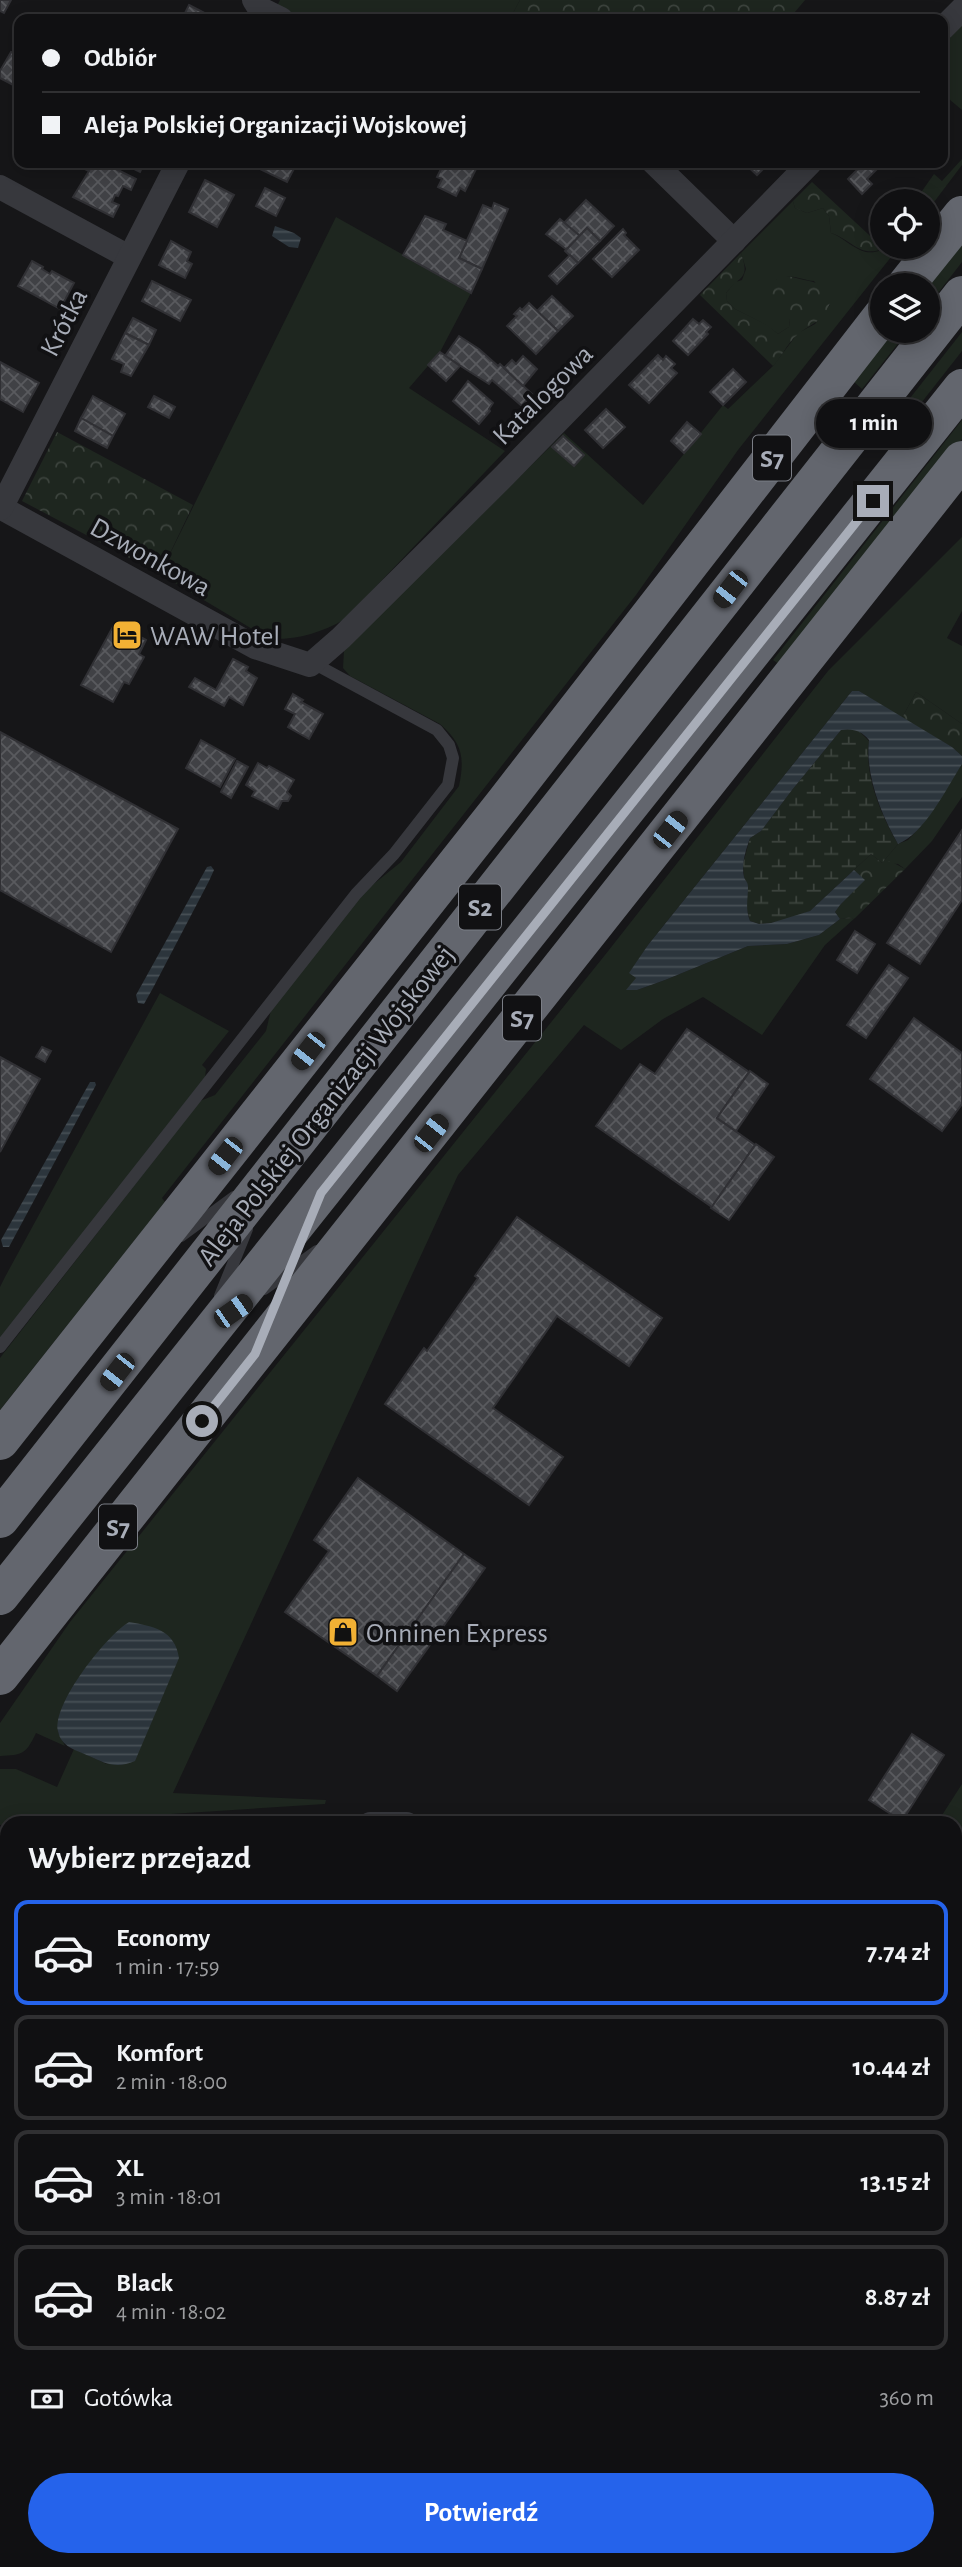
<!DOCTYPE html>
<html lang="pl">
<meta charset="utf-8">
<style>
:root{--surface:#101012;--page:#19191b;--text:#f1f3f6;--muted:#9c9d9f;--line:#303032;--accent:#2563eb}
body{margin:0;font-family:"Alegreya Sans",sans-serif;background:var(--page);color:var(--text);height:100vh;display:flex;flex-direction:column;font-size:26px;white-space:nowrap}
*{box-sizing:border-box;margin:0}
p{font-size:23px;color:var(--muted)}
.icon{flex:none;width:38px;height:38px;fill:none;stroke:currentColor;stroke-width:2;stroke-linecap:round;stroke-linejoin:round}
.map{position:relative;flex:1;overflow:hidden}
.sheet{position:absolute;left:0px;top:1816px;width:962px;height:751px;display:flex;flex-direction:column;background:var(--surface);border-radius:21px 21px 0 0;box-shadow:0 4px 18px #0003,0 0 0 2px var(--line)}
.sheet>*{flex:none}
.banner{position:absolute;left:14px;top:14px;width:934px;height:154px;border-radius:14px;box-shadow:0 4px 18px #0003,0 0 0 2px var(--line);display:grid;align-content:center;height:154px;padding:0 28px;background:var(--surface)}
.fabs{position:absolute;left:870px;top:189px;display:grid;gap:14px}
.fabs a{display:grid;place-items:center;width:70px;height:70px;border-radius:50%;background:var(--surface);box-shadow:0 4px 18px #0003,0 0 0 2px var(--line);font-size:35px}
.end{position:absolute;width:32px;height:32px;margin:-16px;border:9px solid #a8adb8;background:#111;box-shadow:0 0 0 4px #111}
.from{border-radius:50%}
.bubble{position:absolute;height:49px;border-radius:24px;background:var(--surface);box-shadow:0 4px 18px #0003,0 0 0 2px var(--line);font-size:23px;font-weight:600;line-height:49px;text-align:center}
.car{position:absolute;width:21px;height:42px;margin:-21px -10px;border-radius:9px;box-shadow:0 0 5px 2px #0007;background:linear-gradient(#222 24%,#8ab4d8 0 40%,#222 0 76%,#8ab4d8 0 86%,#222 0)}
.banner b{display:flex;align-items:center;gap:24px;height:66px;font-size:26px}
.banner b+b{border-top:2px solid var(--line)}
.banner i{width:18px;height:18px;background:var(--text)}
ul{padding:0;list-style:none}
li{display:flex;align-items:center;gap:21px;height:105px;margin:0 14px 10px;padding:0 14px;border:4px solid var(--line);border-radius:14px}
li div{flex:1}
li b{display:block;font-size:26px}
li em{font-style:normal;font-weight:600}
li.active{border-color:var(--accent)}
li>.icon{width:63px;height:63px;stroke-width:1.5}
h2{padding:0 28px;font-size:32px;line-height:84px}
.pay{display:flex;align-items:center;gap:18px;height:77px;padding:0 28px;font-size:26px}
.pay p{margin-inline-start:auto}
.button{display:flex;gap:14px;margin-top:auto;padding:14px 28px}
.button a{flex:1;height:80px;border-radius:42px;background:var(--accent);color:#fff;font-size:28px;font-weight:600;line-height:80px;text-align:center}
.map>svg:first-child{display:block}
</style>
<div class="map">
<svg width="962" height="2567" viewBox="0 0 962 2567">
<defs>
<pattern id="forest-crowns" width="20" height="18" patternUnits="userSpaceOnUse" patternTransform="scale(1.75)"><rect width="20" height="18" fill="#1e261f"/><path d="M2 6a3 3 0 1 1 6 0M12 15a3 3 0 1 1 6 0" fill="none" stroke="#3c433d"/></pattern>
<pattern id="wetland-marsh" width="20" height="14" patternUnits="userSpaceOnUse" patternTransform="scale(1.75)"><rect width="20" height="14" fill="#1e261f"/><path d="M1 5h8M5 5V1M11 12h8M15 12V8" fill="none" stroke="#3c433d"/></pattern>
<pattern id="water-rules" width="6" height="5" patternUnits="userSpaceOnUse" patternTransform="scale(1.75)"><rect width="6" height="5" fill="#2c353c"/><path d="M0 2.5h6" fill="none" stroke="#485056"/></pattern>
<pattern id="building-cross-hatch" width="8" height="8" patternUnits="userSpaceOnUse" patternTransform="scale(1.75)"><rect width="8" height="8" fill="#404145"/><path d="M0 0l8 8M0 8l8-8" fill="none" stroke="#595a5e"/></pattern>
</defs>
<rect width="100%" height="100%" fill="#161618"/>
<g fill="#1e261f">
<path d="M280,0H520L510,19H303L277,6Z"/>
<path d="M962,19V110L943,94V40Z"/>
<path d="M962,159V165L928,210V201H915L934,174L942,181Z"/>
<path d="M793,201L795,208L807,213L823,208L829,216L831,233C843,237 853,249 866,252C876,254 887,247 899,247L738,450L636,595L162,1198L165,1202L0,1410V1358L3,1354L200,1101L215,1095L266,1031L271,1010L365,891L401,862L459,786C465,757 462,743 440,724L350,676L343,668L344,650L564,433L643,505L723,405L728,409L773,366L798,333L815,324L830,305L814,281C800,280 790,272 776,280L787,316L790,320L789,327L778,334L766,325L735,309L727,301L726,293L735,282L742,280L746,269L741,253Z"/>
<path d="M336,217L471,293L440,352L409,388L505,451L345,619C321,633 297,640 269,639L160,574Z"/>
<path d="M962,243V262L928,306V287Z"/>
<path d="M893,331H908L862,389L853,381Z"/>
<path d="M962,332V351L907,421L896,416Z"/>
<path d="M962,420V439L783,667L773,660Z"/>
<path d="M962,537V611L947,638L962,646V724L916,692L902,718L859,691H852L648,945L630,973L636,978L637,990L665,980L748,946L787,944L819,935L840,919L855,918L825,945L762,1035L703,997L663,1019L621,1050L584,1025L458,1175L173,1793L326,1800L325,1804L0,1825V1769H16L57,1787L74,1749L109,1765L58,1732L65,1746L36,1733C26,1754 23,1755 0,1756V1723L70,1622L605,955L828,671Z"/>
<path d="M962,764V797L932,841L905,869L898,864L882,863L898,844L908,840L921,826Z"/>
<path d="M160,993L229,1031L202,1065L206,1069L205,1077L0,1339V1287L5,1277Z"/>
<path d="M962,1784V1873L956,1872V1824L937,1823Z"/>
<path d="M0,1866H7V1948L0,1945Z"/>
<path d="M7,1993V2097L0,2114V2010Z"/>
<path d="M7,2127V2230L0,2234V2144Z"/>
<path d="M66,2560H127L130,2567H65Z"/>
</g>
<g fill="url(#forest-crowns)">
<path d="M520,0H805L789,19H510Z"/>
<path d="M812,182L882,247L885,248C860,259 853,240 831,233L829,216L823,208L807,213L795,208L793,201Z"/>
<path d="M741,253C750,280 741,274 726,293L727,301L735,309L767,325L778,334L789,327L790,320L776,309L770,288C780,270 789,277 804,280C815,282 826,285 832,296C826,323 813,321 796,336C787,344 782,356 773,366L700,295Z"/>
<path d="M57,432L193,505L160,574L22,501Z"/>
<path d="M916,692L962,724V756L952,747L902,718Z"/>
<path d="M871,854L882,863L890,861L905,869L855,918L840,919L835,912L840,905L864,880L854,870Z"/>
</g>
<path fill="url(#wetland-marsh)" d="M849,729L859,731L869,741C864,775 881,815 898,844L882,863L871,854L810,911L789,919L771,923L759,924L750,921L745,902L748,886L744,877L743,864L750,838L761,831L792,790L841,730Z"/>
<g fill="url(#water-rules)">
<path d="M275,226L294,233L301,238L298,248L289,247L272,236Z"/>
<path d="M852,691H859L952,747L962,756V764C946,789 925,833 898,844C881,814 865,775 869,740C862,731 853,728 841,730L792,790L761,831L750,838C746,850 741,864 744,877C746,882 748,882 748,887C748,900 745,908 750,921L759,924L771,923L810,911L854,870L865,880L840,905L835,912L840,919L819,935L787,944L748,946L665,980L637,990H626L636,978L629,973L648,945Z"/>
<path d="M211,866L214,870L209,881L153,988L144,1004L138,1003L136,995L207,867Z"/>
<path d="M90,1082H95L96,1085L9,1247H3L1,1240Z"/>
<path d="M129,1622C153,1626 175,1630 179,1658L135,1761C117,1769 106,1764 89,1756C76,1750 61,1747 58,1731C52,1704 107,1635 129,1622Z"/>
<path d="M0,1945L7,1948V1993L0,2010Z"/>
</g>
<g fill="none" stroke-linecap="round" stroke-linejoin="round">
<g stroke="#2c353c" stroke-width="6">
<path d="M0,2077L7,2060"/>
<path d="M0,2180L7,2182"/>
<path d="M110,2560L113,2567"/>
</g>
</g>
<g fill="url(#building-cross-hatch)" stroke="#303034" stroke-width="2">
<path d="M0,0H11L4,13L0,11Z"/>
<path d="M189,5L216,19H182Z"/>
<path d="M11,52L19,56V88L0,78V71Z"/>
<path d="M89,163H104L136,179L131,190L123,186L118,196L115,195L112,202L119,205L113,217L73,197L89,171L85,169Z"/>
<path d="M122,163H144L140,172Z"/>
<path d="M261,163H297L287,182L258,168Z"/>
<path d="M444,163H479L465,191L460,188L456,196L438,187L442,179L437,177Z"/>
<path d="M744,163H760L765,167L757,175Z"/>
<path d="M850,163H883L867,179L872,184L862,194L848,179L857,170Z"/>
<path d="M205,180L234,195L217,227L189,212Z"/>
<path d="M265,188L285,198L276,216L256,206Z"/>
<path d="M586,200L614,226L600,241L587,228L580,236L564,223Z"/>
<path d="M494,203L508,209L482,269L459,258L483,205L492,209Z"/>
<path d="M425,216L446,224L443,230L467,241L459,258L482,269L471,293L403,255Z"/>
<path d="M560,219L580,236L567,250L546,234Z"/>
<path d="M587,228L600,241L578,263L565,251Z"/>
<path d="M623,229L626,233L624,235L639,250L612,277L593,259Z"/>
<path d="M171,241L191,252L187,261L192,264L185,278L159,265Z"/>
<path d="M570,255L578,263L557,284L549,276Z"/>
<path d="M32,261L43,267L42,269L50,274L52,271L74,283L60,309L18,286Z"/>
<path d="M152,281L191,300L180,321L142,301Z"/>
<path d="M552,296L573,316L558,331L537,311Z"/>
<path d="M529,303L558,331L536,354L507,326L517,316L514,314L520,308L522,310Z"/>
<path d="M133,318L156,330L149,345L125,333Z"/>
<path d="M693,319L699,324L703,320L711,327L706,332L708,334L688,355L673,341Z"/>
<path d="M125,333L149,345L131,376L121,372L124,364L112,359Z"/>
<path d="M459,336L479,349L498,366L500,364L532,394L522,406L492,380L489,384L445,356Z"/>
<path d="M440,352L460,366L446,381L428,365Z"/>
<path d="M658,355L663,360L666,356L675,364L671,368L677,373L649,403L629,385Z"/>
<path d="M523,356L537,369L523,386L504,368L512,360L516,364Z"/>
<path d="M0,362L39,383L23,412L0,399Z"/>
<path d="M733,369L746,382L723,405L710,392Z"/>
<path d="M468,381L493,403L489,409L490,411L479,424L453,401Z"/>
<path d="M93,396L125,414L113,436L81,418Z"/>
<path d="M154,396L175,407L169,418L148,407Z"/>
<path d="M606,409L625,427L603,448L585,430Z"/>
<path d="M81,418L113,436L107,448L75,431Z"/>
<path d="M687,422L701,434L684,453L671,441Z"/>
<path d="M563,436L584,455L574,466L552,447Z"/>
<path d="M115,623L146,640L139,654L144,657L129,684L124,682L113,702L81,685Z"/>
<path d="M233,659L248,667L246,671L257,678L243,705L229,697L224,706L189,687L195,678L216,690Z"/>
<path d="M293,694L303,700L301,702L323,714L309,739L288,727L295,714L285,709Z"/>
<path d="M0,732L178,829L111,952L0,890Z"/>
<path d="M201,740L235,759L220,787L186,768Z"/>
<path d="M237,761L248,767L231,798L221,792Z"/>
<path d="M258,763L267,768L269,766L294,780L287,792L291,796L288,801H282L278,809L252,796L255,791L246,785Z"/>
<path d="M962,830V900L920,964L887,943Z"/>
<path d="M855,931L875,944L857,973L837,960Z"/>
<path d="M889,965L908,978L866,1038L847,1025Z"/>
<path d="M914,1018L962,1053V1104L942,1131L870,1079Z"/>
<path d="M687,1029L749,1072L717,1118L755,1145L712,1207L596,1126L640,1064L655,1074Z"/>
<path d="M42,1047L51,1051L45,1062L36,1057Z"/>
<path d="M0,1057L40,1079L0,1152Z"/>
<path d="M750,1071L768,1084L736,1131L717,1118Z"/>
<path d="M756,1144L774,1157L729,1220L711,1208Z"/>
<path d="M517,1217L662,1318L629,1366L557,1316L493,1408L563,1457L529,1505L385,1404L424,1348L427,1351L478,1278L475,1276Z"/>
<path d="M358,1478L464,1554L377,1676L285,1612L329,1551L314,1540Z"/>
<path d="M464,1554L485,1568L397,1691L377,1676Z"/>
<path d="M912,1734L944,1755L902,1821L869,1800Z"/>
<path d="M0,2304L7,2305V2560H60L59,2567H0Z"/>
<path d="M192,2560H376L375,2565L366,2563L365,2567H190Z"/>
<path d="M500,2560H692L691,2567H499Z"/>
</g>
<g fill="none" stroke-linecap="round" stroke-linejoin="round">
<g stroke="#37383d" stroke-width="12">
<path d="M181,1236L234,1197"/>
<path d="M264,1289L317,1251"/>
<path d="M220,1296L247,1229"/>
<path d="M0,1347L356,894L394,854L448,785L453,758L449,745L437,730L313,663"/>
<path d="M0,2130L7,2112"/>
<path d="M956,2269L962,2244"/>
<path d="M956,2325L962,2328"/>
<path d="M801,2567L805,2560"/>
</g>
<g stroke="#37383d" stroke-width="24">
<path d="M254,0L259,8L281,19"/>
<path d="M943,28L962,9"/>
<path d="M654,163L734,241"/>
<path d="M0,187L129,257"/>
<path d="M0,507L255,647L310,665L341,638L504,476L810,163"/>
<path d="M1,508L178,163"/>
<path d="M370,1824H407"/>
<path d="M0,1847H7"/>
<path d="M956,1892L962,1893"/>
<path d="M461,2567L462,2560"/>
</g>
<g stroke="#63666e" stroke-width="38">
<path d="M906,285L962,215"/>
<path d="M0,1441L505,802L882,316"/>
<path d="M0,1519L962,295"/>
<path d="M0,1596L962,388"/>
<path d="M0,1676L962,460"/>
</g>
</g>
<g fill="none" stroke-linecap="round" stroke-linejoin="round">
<path stroke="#a8adb8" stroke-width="9" d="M202,1421L255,1354L321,1193L873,501"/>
</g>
<defs>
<g id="hotel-square" transform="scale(1.575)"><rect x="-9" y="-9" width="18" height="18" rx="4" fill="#f2b134" stroke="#111113"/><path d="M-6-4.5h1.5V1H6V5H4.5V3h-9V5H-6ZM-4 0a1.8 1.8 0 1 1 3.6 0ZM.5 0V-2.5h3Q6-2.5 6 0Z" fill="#111"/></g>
<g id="shop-square" transform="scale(1.575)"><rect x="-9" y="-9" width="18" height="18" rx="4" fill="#f2b134" stroke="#111113"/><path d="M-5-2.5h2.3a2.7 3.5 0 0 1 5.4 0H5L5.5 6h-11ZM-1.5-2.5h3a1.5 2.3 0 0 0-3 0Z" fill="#111"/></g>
</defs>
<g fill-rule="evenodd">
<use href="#hotel-square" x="127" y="635"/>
<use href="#shop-square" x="343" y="1632"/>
</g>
<g text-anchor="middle" stroke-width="7" stroke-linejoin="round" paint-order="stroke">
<g fill="#111113" stroke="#7b7e86" stroke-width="2">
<rect x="753" y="435.5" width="38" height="45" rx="5"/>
<rect x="459" y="884.5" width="42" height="45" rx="5"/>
<rect x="503" y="995.5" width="38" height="45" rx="5"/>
<rect x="99" y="1504.5" width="38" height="45" rx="5"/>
</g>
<g font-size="26" font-weight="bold" fill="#a8adb8">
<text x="772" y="467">S7</text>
<text x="480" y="916">S2</text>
<text x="522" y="1027">S7</text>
<text x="118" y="1536">S7</text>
</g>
<g font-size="28" fill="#a8adb8" stroke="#111113">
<text transform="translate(63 322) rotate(-63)" y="10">Krótka</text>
<text transform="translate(542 394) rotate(-45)" y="10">Katalogowa</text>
<text transform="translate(151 556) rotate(29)" y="10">Dzwonkowa</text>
<text transform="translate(325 1105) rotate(-52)" y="10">Aleja Polskiej Organizacji Wojskowej</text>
</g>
<g font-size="28" fill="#a8adb8" stroke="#111113" text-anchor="start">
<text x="150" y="645">WAW Hotel</text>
<text x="366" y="1642">Onninen Express</text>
</g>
</g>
</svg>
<div class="fabs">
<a><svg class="icon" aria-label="locate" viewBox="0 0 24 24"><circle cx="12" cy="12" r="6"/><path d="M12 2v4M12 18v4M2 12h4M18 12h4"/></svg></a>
<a><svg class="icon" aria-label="layers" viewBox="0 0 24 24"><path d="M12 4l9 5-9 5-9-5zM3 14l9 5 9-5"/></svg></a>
</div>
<i class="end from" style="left:202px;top:1421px"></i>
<i class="end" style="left:873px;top:501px"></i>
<div class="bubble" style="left:816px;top:399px;width:116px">1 min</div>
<i class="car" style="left:730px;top:589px;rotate:218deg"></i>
<i class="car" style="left:670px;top:830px;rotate:38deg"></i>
<i class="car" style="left:308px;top:1051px;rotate:218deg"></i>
<i class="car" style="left:431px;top:1133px;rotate:38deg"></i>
<i class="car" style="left:225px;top:1156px;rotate:218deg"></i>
<i class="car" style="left:233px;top:1311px;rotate:55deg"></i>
<i class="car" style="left:117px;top:1372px;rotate:218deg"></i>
<div class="banner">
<b><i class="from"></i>Odbiór</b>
<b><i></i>Aleja Polskiej Organizacji Wojskowej</b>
</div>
<section class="sheet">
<h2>Wybierz przejazd</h2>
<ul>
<li class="active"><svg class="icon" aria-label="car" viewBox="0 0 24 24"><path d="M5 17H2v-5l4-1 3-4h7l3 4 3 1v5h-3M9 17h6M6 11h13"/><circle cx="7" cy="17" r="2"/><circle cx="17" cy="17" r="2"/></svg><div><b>Economy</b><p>1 min · 17:59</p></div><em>7.74 zł</em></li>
<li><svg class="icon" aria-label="car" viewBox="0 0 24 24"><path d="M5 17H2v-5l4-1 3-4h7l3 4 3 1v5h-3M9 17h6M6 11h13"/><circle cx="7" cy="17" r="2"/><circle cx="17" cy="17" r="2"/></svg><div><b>Komfort</b><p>2 min · 18:00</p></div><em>10.44 zł</em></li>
<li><svg class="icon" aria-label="car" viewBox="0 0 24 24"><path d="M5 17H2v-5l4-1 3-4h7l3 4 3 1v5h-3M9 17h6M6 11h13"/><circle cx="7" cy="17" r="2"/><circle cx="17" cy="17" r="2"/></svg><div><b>XL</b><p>3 min · 18:01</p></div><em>13.15 zł</em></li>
<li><svg class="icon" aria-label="car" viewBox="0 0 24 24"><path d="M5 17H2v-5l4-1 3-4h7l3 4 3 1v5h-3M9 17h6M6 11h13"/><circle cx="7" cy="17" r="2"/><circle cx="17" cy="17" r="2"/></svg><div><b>Black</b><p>4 min · 18:02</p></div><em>8.87 zł</em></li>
</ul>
<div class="pay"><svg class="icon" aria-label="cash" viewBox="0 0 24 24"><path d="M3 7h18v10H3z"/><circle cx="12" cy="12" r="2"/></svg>Gotówka<p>360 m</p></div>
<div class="button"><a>Potwierdź</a></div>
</section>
</div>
